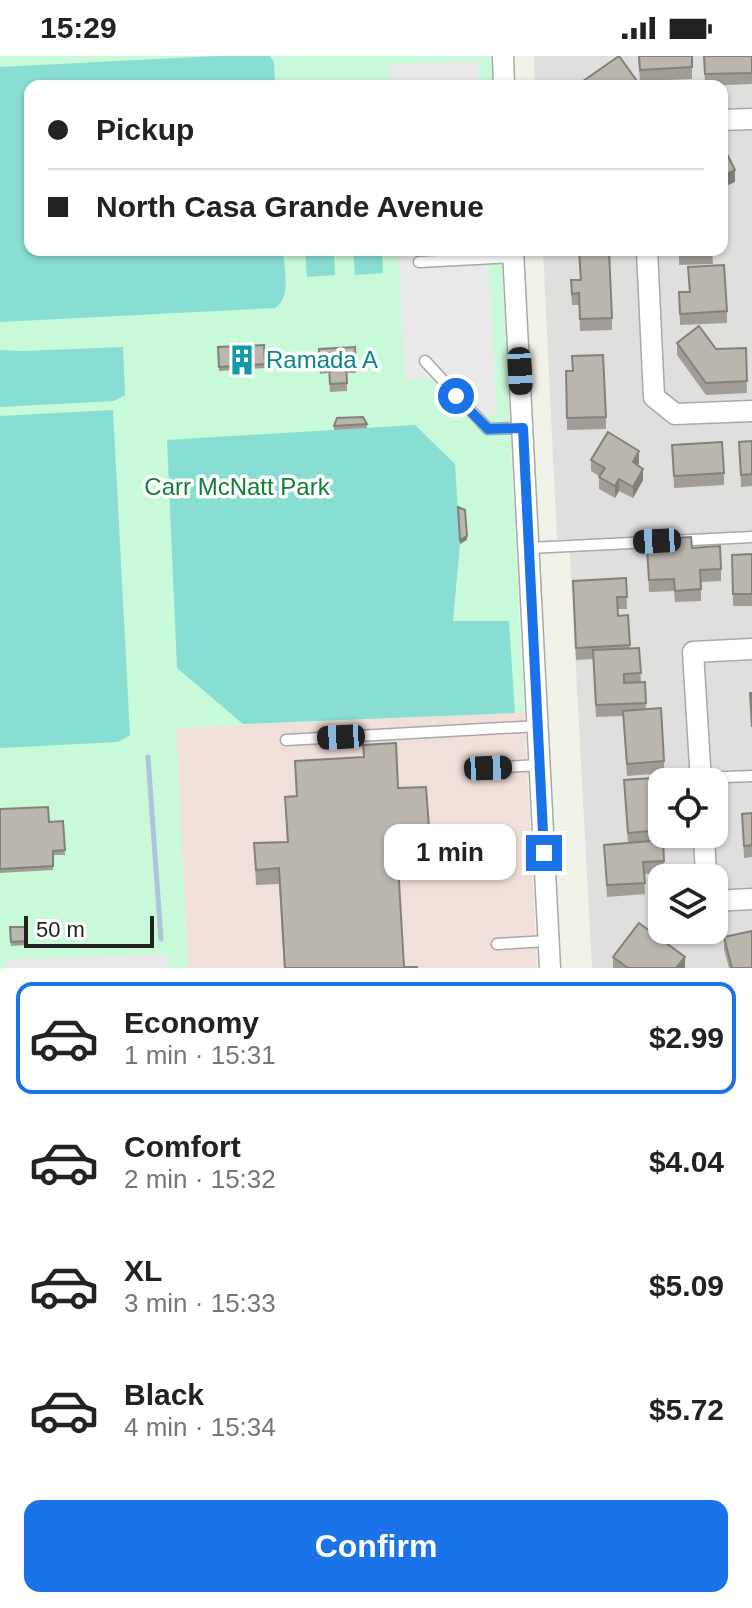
<!DOCTYPE html>
<meta charset="utf-8">
<style>
:root{--surface:#fff;--page:#f6f6f6;--text:#222;--muted:#767676;--line:#e0e0e0;--accent:#1a73e8}
body{margin:0;font-family:Helvetica,sans-serif;background:var(--page);color:var(--text);height:100vh;display:flex;flex-direction:column;font-size:30px;white-space:nowrap}
*{box-sizing:border-box;margin:0}
p{font-size:26px;color:var(--muted)}
.icon{flex:none;width:44px;height:44px;fill:none;stroke:currentColor;stroke-width:2;stroke-linecap:round;stroke-linejoin:round}
.map{position:relative;height:912px;overflow:hidden}
.drawer{display:flex;flex-direction:column;background:var(--surface);flex:1}
.drawer>*{flex:none}
.guide{position:absolute;left:24px;top:24px;width:704px;height:176px;border-radius:16px;box-shadow:0 2px 6px #0004;display:grid;align-content:center;height:176px;padding:0 24px;background:var(--surface)}
.controls{position:absolute;left:648px;top:712px;display:grid;gap:16px}
.controls a{display:grid;place-items:center;width:80px;height:80px;border-radius:16px;background:var(--surface);box-shadow:0 2px 6px #0004;font-size:40px}
.scale{position:absolute;left:24px;bottom:20px;width:130px;box-sizing:border-box;padding-left:8px;border:4px solid #212121;border-top:0;font-size:22px;line-height:28px;white-space:nowrap;color:#212121;-webkit-text-stroke:6px #fff;paint-order:stroke}
.end{position:absolute;width:36px;height:36px;margin:-18px;border:10px solid #1a73e8;background:#fff;box-shadow:0 0 0 4px #fff}
.from{border-radius:50%}
.bubble{position:absolute;height:56px;border-radius:16px;background:var(--surface);box-shadow:0 2px 6px #0004;font-size:26px;font-weight:800;line-height:56px;text-align:center}
.car{position:absolute;width:24px;height:48px;margin:-24px -12px;border-radius:10px;box-shadow:0 0 6px 2px #0007;background:linear-gradient(#222 24%,#8ab4d8 0 40%,#222 0 76%,#8ab4d8 0 86%,#222 0)}
.guide b{display:flex;align-items:center;gap:28px;height:76px;font-size:30px}
.guide b+b{border-top:2px solid var(--line)}
.guide i{width:20px;height:20px;background:var(--text)}
ul{padding:14px 0 0;list-style:none}
li{display:flex;align-items:center;gap:24px;height:112px;margin:0 16px 12px;padding:0 8px;border:4px solid transparent;border-radius:16px}
li div{flex:1}
li b{display:block;font-size:30px}
li em{font-style:normal;font-weight:800}
li.selected{border-color:var(--accent)}
li>.icon{width:72px;height:72px;stroke-width:1.5}
.primary-button{display:flex;gap:16px;margin-top:auto;padding:16px 24px}
.primary-button a{flex:1;height:92px;border-radius:16px;background:var(--accent);color:#fff;font-size:32px;font-weight:800;line-height:92px;text-align:center}
.status{display:flex;justify-content:space-between;align-items:center;height:56px;padding:0 40px;background:var(--surface);direction:ltr}
.status svg{height:22px;fill:currentColor}
.map>svg:first-child{display:block}
</style>
<div class="status"><b>15:29</b><svg viewBox="0 0 49 12"><path d="M0 12V9h3v3zM5 12V6h3v6zM10 12V3h3v9zM15 12V0h3v12zM26 1h20v11H26zM47 4h2v5h-2z"/></svg></div>
<div class="map">
<svg width="752" height="912" viewBox="0 0 752 912">
<rect width="100%" height="100%" fill="#f1f1e8"/>
<path fill="#dfdfde" fill-rule="evenodd" d="M534,0H752V912H592L569,483H557L543,194H722V30H535ZM662,726H714V778H662ZM662,822H714V874H662Z"/>
<path fill="#f1e0d9" d="M524,656L537,912H188L175,672Z"/>
<path fill="#c8f9d8" d="M0,0H491L492,30H30V194H501L524,656L176,672L188,912H0Z"/>
<g fill="#89ded3">
<path d="M216,0H270L274,6L275,30H30V194H283C284,212 292,241 275,252L0,266V11Z"/>
<path d="M305,194H334L335,219L307,221Z"/>
<path d="M353,194H382L383,217L355,219Z"/>
<path d="M123,291L125,339L114,345L0,351V294L23,295Z"/>
<path d="M113,354L130,679L118,686L0,692V360Z"/>
<path d="M415,369L455,408L460,488L453,565H509L515,657L243,668L177,612L167,384Z"/>
</g>
<g fill="#e9e9e9">
<path d="M478,4L480,30H390L389,9Z"/>
<path d="M398,194H488L497,359L465,360L430,323L405,324Z"/>
<path d="M168,898L169,912H6L5,904Z"/>
</g>
<g fill="none" stroke-linecap="round" stroke-linejoin="round">
<path stroke="#aac5dd" stroke-width="5" d="M148,701L161,883"/>
<g stroke="#a8a8a8" stroke-width="13">
<g id="service">
<path d="M419,206L514,201"/>
<path d="M425,305L488,373L523,372"/>
<path d="M529,492L752,481"/>
<path d="M286,684L538,670"/>
<path d="M488,712L540,709"/>
<path d="M700,722L752,720"/>
<path d="M497,888L548,885"/>
</g>
</g>
<g stroke="#a8a8a8" stroke-width="23">
<g id="minor">
<path d="M503,0L504,30"/>
<path d="M722,64L752,63"/>
<path d="M513,194L550,912"/>
<path d="M647,194L654,341L675,358L752,355"/>
<path d="M701,726L693,596L752,593"/>
<path d="M704,778L706,822"/>
<path d="M714,845L752,843"/>
</g>
</g>
<use href="#service" stroke="#fff" stroke-width="10"/>
<use href="#minor" stroke="#fff" stroke-width="20"/>
</g>
<g fill="#a19d96">
<path d="M638,0H692V23L640,25Z"/>
<path d="M704,0H752V28L705,30Z"/>
<path d="M579,194L612,262V274L580,275L579,249H572L571,236V224H580Z"/>
<path d="M679,194H712L713,208L679,209Z"/>
<path d="M688,211L727,255V267L680,269L679,236H689Z"/>
<path d="M677,287L716,293L746,292L747,337L706,339L677,299Z"/>
<path d="M264,289L265,312L219,315L218,291Z"/>
<path d="M355,291L356,317H347V335L330,336L329,317L320,318L319,293Z"/>
<path d="M566,315L606,361V373L567,374Z"/>
<path d="M367,368V372L334,374V370Z"/>
<path d="M752,385V430L741,431L739,386Z"/>
<path d="M672,389L724,417V429L674,432Z"/>
<path d="M591,404L639,407L638,410L643,424L633,442L619,435L615,442L599,433V420L591,415Z"/>
<path d="M647,492H692L721,513V525L701,526V545L675,546L674,535L649,536Z"/>
<path d="M752,498V550H733L732,499Z"/>
<path d="M626,522L627,553H618V560L630,592H639L641,626H645L646,653L664,705V717L627,720L623,660L596,661L593,603L576,604L573,537Z"/>
<path d="M295,705L398,732L429,772V787L397,789L404,911L417,912H284L279,828L256,829L254,787L287,786L285,741L296,740Z"/>
<path d="M624,724L662,726V778H671V786H663L664,817L644,818L645,838L607,841L604,789L628,787Z"/>
<path d="M0,753L49,766L63,765L65,799H53V814L0,817Z"/>
<path d="M752,757V801L744,802L742,758Z"/>
<path d="M10,871L26,885V889L11,890Z"/>
<path d="M724,881L752,912H729L724,893Z"/>
<path d="M613,901L685,912H613Z"/>
</g>
<g fill="#83807a">
<path d="M735,114V126L724,131V139L722,140V120Z"/>
<path d="M639,395V407L633,418V406Z"/>
<path d="M643,413V424L633,442V431Z"/>
<path d="M619,423V435L615,442V430Z"/>
<path d="M467,480V484L460,488V484Z"/>
<path d="M685,901V912H676Z"/>
</g>
<g fill="#bbb7ae" stroke="#83807a" stroke-width="2">
<path d="M619,0L637,25L630,30H576Z"/>
<path d="M639,0H692V11L640,14Z"/>
<path d="M704,0H752V17L705,18Z"/>
<path d="M722,88L735,114L722,120Z"/>
<path d="M579,194H609L612,262L580,263L579,237L572,238L571,224H581Z"/>
<path d="M679,194H712L713,196L679,197Z"/>
<path d="M724,209L727,255L680,258L679,236H690L688,211Z"/>
<path d="M699,270L716,293L746,292L747,325L706,327L677,287Z"/>
<path d="M264,289L265,308L219,311L218,291Z"/>
<path d="M355,291L356,309H346L347,327L330,328L329,309L320,310L319,293Z"/>
<path d="M603,299L606,361L567,362L566,315H573L572,300Z"/>
<path d="M363,361L367,368L334,370L337,362Z"/>
<path d="M608,376L639,395L633,406L643,413L633,431L619,423L615,430L599,421L605,412L591,404Z"/>
<path d="M752,385V418L741,419L739,386Z"/>
<path d="M722,386L724,417L674,420L672,389Z"/>
<path d="M458,451L465,454L467,480L460,484Z"/>
<path d="M691,481L692,492L720,490L721,513L700,514L701,533L675,535L674,523L649,524L647,492L657,491L656,483Z"/>
<path d="M752,498V538H733L732,499Z"/>
<path d="M626,522L627,541H617L618,560L628,559L630,589L576,592L573,525Z"/>
<path d="M639,592L641,617L624,618V627L645,626L646,647L596,649L593,594Z"/>
<path d="M750,637H752V671Z"/>
<path d="M661,652L664,705L627,708L623,655Z"/>
<path d="M396,687L398,732L426,731L429,772L396,774L404,911H417V912H285L279,812L256,814L254,787L288,786L285,741L297,740L295,705L364,701L363,689Z"/>
<path d="M666,721L667,726H662V774L628,777L624,724Z"/>
<path d="M48,751L49,766L63,765L65,794L53,795V810L0,813V753Z"/>
<path d="M752,757V789L744,790L742,758Z"/>
<path d="M663,784L664,805L643,806L645,827L607,829L604,789Z"/>
<path d="M639,867L685,901L676,912H628L613,901Z"/>
<path d="M10,871H25L26,885L11,886Z"/>
<path d="M752,875V912H732L724,881Z"/>
</g>
<g fill="none" stroke-linecap="round" stroke-linejoin="round">
<path stroke="#1a73e8" stroke-width="10" d="M456,340L488,373L523,372L544,797"/>
</g>
<defs>
<g id="building-bare" transform="scale(2.4)"><path d="M-4-6H4V6H1V3H-1V6H-4ZM-2.5-4.3h1.7v1.8h-1.7ZM.8-4.3h1.7v1.8H.8ZM-2.5-1h1.7V.8h-1.7ZM.8-1h1.7V.8H.8Z" fill="#0f9aa8" stroke="#fff" stroke-width="2.5" paint-order="stroke"/></g>
</defs>
<g fill-rule="evenodd">
<use href="#building-bare" x="242" y="304"/>
</g>
<g text-anchor="middle" stroke-width="7" stroke-linejoin="round" paint-order="stroke">
<g font-size="24" fill="#0d838f" stroke="#fff" text-anchor="start">
<text x="266" y="312">Ramada A</text>
</g>
<g font-size="24" fill="#0f8035" stroke="#fff">
<text x="237" y="439">Carr McNatt Park</text>
</g>
</g>
</svg>
<div class="controls">
<a><svg class="icon" aria-label="locate" viewBox="0 0 24 24"><circle cx="12" cy="12" r="6"/><path d="M12 2v4M12 18v4M2 12h4M18 12h4"/></svg></a>
<a><svg class="icon" aria-label="layers" viewBox="0 0 24 24"><path d="M12 4l9 5-9 5-9-5zM3 14l9 5 9-5"/></svg></a>
</div>
<div class="scale">50 m</div>
<i class="end from" style="left:456px;top:340px"></i>
<i class="end" style="left:544px;top:797px"></i>
<div class="bubble" style="left:384px;top:768px;width:132px">1 min</div>
<i class="car" style="left:520px;top:315px;rotate:177deg"></i>
<i class="car" style="left:657px;top:485px;rotate:267deg"></i>
<i class="car" style="left:341px;top:681px;rotate:267deg"></i>
<i class="car" style="left:488px;top:712px;rotate:88deg"></i>
<div class="guide">
<b><i class="from"></i>Pickup</b>
<b><i></i>North Casa Grande Avenue</b>
</div>
</div>
<section class="drawer">
<ul>
<li class="selected"><svg class="icon" aria-label="car" viewBox="0 0 24 24"><path d="M5 17H2v-5l4-1 3-4h7l3 4 3 1v5h-3M9 17h6M6 11h13"/><circle cx="7" cy="17" r="2"/><circle cx="17" cy="17" r="2"/></svg><div><b>Economy</b><p>1 min · 15:31</p></div><em>$2.99</em></li>
<li><svg class="icon" aria-label="car" viewBox="0 0 24 24"><path d="M5 17H2v-5l4-1 3-4h7l3 4 3 1v5h-3M9 17h6M6 11h13"/><circle cx="7" cy="17" r="2"/><circle cx="17" cy="17" r="2"/></svg><div><b>Comfort</b><p>2 min · 15:32</p></div><em>$4.04</em></li>
<li><svg class="icon" aria-label="car" viewBox="0 0 24 24"><path d="M5 17H2v-5l4-1 3-4h7l3 4 3 1v5h-3M9 17h6M6 11h13"/><circle cx="7" cy="17" r="2"/><circle cx="17" cy="17" r="2"/></svg><div><b>XL</b><p>3 min · 15:33</p></div><em>$5.09</em></li>
<li><svg class="icon" aria-label="car" viewBox="0 0 24 24"><path d="M5 17H2v-5l4-1 3-4h7l3 4 3 1v5h-3M9 17h6M6 11h13"/><circle cx="7" cy="17" r="2"/><circle cx="17" cy="17" r="2"/></svg><div><b>Black</b><p>4 min · 15:34</p></div><em>$5.72</em></li>
</ul>
<div class="primary-button"><a>Confirm</a></div>
</section>
